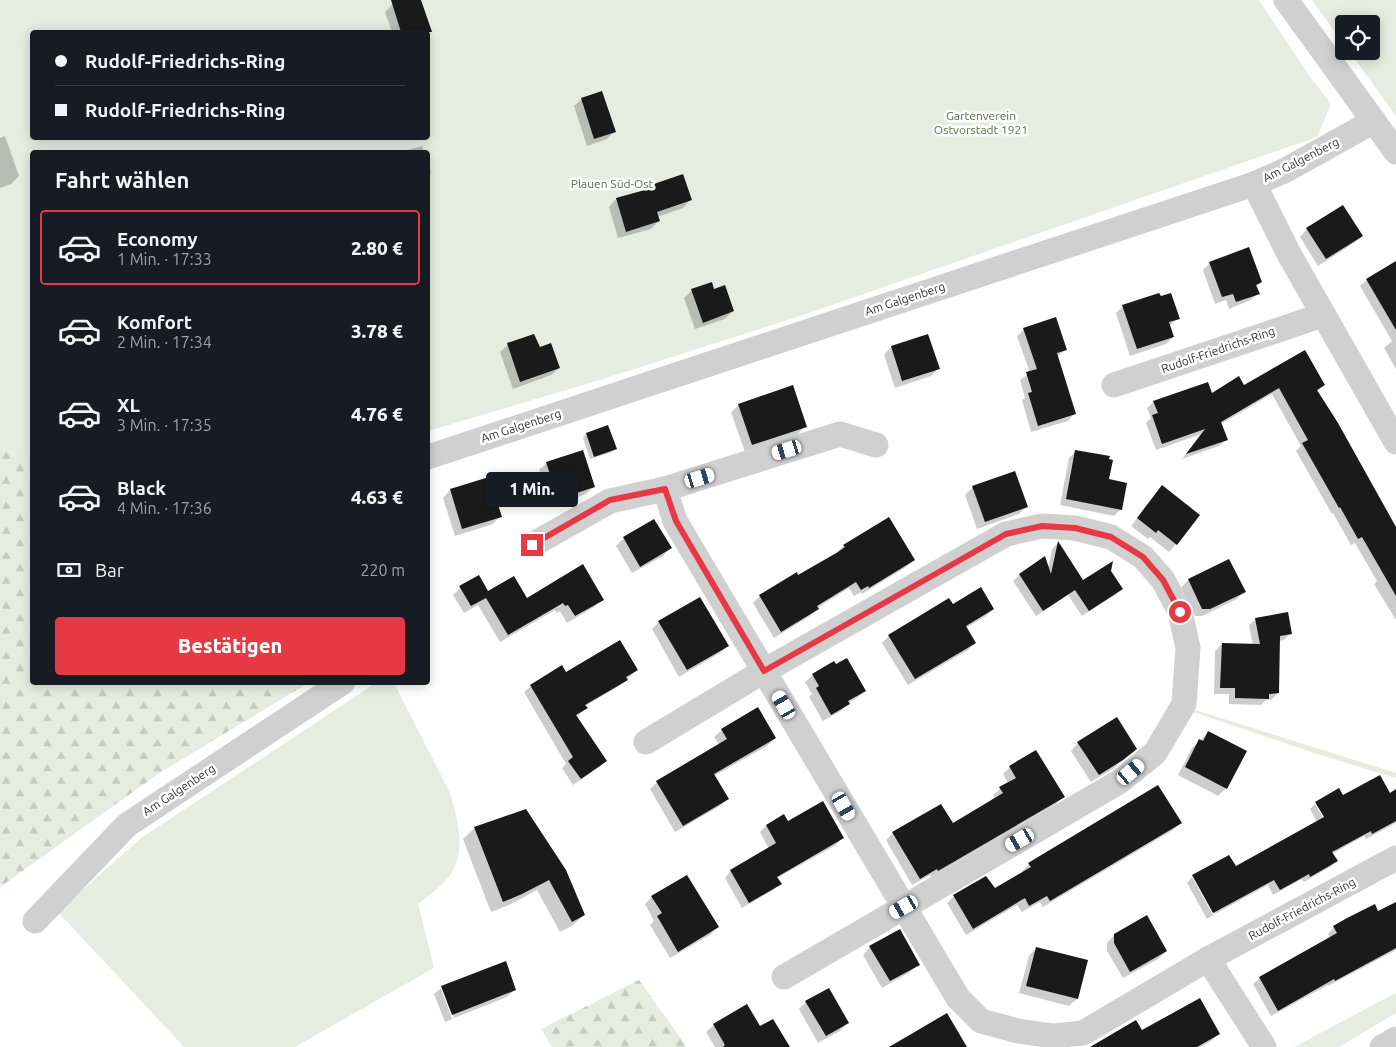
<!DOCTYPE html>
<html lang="de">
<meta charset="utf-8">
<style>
:root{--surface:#171b24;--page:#20242c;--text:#f1f3f6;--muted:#9ea1a6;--line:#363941;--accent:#e63946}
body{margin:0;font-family:Ubuntu,sans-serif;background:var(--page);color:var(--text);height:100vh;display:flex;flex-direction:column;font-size:19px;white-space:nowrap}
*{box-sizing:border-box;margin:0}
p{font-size:16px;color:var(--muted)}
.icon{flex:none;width:28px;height:28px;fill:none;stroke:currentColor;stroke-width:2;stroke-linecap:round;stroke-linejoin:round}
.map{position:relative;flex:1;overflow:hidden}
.side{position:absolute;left:30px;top:150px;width:400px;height:535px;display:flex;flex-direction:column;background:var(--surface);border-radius:5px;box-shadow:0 2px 12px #0003}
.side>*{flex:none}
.banner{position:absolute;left:30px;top:30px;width:400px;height:110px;border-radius:5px;box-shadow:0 2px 12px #0003;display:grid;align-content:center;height:110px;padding:0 25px;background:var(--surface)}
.buttons{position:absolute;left:1335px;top:15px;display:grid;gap:10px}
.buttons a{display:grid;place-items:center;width:45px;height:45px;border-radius:5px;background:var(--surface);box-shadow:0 2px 12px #0003;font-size:25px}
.end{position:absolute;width:22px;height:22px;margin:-11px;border:6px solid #e63946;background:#fff;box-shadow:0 0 0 2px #fff}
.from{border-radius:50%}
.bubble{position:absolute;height:35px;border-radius:5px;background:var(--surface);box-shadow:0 2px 12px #0003;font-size:16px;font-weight:800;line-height:35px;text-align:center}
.car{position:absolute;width:15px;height:30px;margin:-15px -8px;border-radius:6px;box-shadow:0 0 4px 1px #0007;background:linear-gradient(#fff 24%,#345 0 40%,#fff 0 76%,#345 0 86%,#fff 0)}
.banner b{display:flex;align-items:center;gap:18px;height:48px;font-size:19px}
.banner b+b{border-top:1px solid var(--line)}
.banner i{width:12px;height:12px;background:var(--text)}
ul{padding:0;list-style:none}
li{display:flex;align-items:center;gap:15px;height:75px;margin:0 10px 8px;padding:0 15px;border:2px solid transparent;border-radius:5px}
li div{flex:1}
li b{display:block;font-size:19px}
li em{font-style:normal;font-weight:800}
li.active{border-color:var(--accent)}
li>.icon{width:45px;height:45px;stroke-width:1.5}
h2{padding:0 25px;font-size:22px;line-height:60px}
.pay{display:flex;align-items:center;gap:12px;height:55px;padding:0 25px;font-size:19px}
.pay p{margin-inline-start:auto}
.button{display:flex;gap:10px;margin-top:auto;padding:10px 25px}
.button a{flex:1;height:58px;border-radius:5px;background:var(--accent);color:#fff;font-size:20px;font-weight:800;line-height:58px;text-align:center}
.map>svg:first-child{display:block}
</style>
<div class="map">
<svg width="1396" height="1047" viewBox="0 0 1396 1047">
<defs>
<pattern id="forest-firs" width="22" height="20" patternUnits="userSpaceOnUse" patternTransform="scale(1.25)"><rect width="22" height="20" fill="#e6ecdf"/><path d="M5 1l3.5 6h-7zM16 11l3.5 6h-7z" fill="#c6cbc0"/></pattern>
</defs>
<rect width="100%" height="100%" fill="#fff"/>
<g fill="#e6ecdf" fill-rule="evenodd">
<path d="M0,0H1259L1311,78L1331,104L1317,137L797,317L603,379L428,431V152H32V458L0,449ZM32,32H428V138H32Z"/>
<path d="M1312,0H1396V116L1349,51H1371V24H1344V44Z"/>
<path d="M376,683H394L450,793C458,821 468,855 447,879C439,888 428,896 418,904L434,968L295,1047H184L58,912L141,838Z"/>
<path d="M1192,709L1396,773V778L1314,753L1190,711Z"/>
<path d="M1396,993V1013L1339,1047H1294Z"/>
</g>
<g fill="url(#forest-firs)">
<path d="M0,449L32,458V682L308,683L158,774L0,887Z"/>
<path d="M639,980L687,1047H552L541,1029Z"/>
</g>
<g fill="#0003">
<path d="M406,0H419L429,30L427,32H392L385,12L393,4Z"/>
<path d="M582,99L614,132L607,139L587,146L574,106Z"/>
<path d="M5,136L19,176L11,184L0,188V138Z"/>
<path d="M422,146L424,152H401Z"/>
<path d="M428,163L431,173L428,177Z"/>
<path d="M682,176L690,200L683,208L657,217L659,221L651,229L618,238L609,207L616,199L647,190L651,186Z"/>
<path d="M1307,229L1362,236L1354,243L1318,266L1300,237Z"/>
<path d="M1210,263L1261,282L1256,287L1258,293L1251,300L1229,309L1226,300L1215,304L1203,270Z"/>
<path d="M1396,263V369L1384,348L1392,341L1360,286L1367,280Z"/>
<path d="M692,290L714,291L733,311L725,319L695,329L684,298Z"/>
<path d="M1123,306L1179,318L1169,326L1173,337L1166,344L1130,356L1116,313Z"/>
<path d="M1024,329L1065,350L1057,357L1074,414L1068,421L1031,432L1022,400L1025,398L1020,380L1030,373L1017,336Z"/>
<path d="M928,335L939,368L931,376L895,388L884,355L891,347Z"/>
<path d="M508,345L539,348L559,368L551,375L513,389L500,352Z"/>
<path d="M1323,385L1317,392L1396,529V620L1374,584L1377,581L1355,543L1351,545L1333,513L1332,514L1296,451L1301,446L1272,394L1221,424L1226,440L1219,446L1182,459L1201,434L1156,450L1146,423L1151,418L1147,408L1154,402L1211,395L1244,387Z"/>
<path d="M739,405L805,426L798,434L745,452L731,412Z"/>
<path d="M608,427L615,449L612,452L590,459L583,438L586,434Z"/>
<path d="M1076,451L1121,509L1114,516L1060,505L1069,458Z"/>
<path d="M547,463L594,487L586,494L551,506L539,470Z"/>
<path d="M488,478L500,516L493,524L455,536L443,498L450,490Z"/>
<path d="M973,487L1026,507L1019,514L977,529L965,495Z"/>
<path d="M1162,487L1176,544L1169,552L1150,537L1148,539L1131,526Z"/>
<path d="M654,521L670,548L663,556L632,573L616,546L624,538Z"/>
<path d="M1058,543L1083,582L1110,571L1121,589L1115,595L1082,616L1068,595L1036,616L1013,581L1019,575L1045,558L1048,569L1052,549Z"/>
<path d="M844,546L913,560L906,567L862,594L861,592L854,596L849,588L817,608L810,616L774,638L753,603L760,596L838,554L837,552Z"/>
<path d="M1229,560L1244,592L1237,599L1202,616H1195L1181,588L1188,580Z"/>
<path d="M460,588L526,599H602L594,607L567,623L560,611L557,613L555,610L500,642L478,605L464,613L453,595Z"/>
<path d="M953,606L993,609L986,616L966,628L975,643L968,650L908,685L882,643L889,636Z"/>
<path d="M1256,619L1291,633L1284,640L1279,641L1278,693L1271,700H1266L1261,705L1229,704V694H1214L1215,651L1222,644L1253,645L1249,625Z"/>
<path d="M659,622L727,646L720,653L679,677L652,629Z"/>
<path d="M637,670L619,686L585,706L586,708L576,717L606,760L599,767L573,785L562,768L566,764L524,692L531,686L566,674Z"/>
<path d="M813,675L865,691L857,698L848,703L841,711L823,721L809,697L812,694L805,682Z"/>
<path d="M722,730L775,738L767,746L714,776L727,799L720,806L675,832L650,789L657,782L719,745L714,737Z"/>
<path d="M1208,733L1226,788L1218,796L1178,775L1192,748Z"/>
<path d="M1078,743L1135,749L1114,768L1091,782L1071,751Z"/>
<path d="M1036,752L1063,797L1056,804L931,877L930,875L912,885L886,840L893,833L952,825L995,799L993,795L1008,783L1003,774L1010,767Z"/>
<path d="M1389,794L1396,797V823L1366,839L1364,836L1332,854L1336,861L1330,867L1304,882L1302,879L1273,895L1268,885L1215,914L1194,877L1235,868L1317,822L1310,809L1315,804L1326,823L1342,796Z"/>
<path d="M526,810L584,915L572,926L560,932L537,890L509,905L491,912L463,839L475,828Z"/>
<path d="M788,823L842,838L836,845L777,878L780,884L773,890L742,908L725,878L731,871L769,849L760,832L766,826Z"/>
<path d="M1180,823L1173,830L1043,907L1040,902L1022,912L1017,905L966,935L947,903L954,896L986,877L994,890L1023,873L1022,871L1029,864Z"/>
<path d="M1192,877L1213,915L1207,919L1187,883Z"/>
<path d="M652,897L717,927L710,935L670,958L650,925L654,921L645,904Z"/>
<path d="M1396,904V950L1328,986V985L1271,1016L1253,984L1260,978L1330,938L1328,934L1334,927L1378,913Z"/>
<path d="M1114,935L1166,951L1158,959L1123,978L1107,951V943Z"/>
<path d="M870,947L918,964L910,972L882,988L863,955Z"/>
<path d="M1036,948L1077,999L1069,1006L1019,993L1029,956Z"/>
<path d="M442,987L515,989L507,997L454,1018L444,989H441L452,1019L445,1022L434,994Z"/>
<path d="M806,1002L847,1023L840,1031L818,1043L799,1009Z"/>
<path d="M714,1025L759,1028L789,1047H715L706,1032Z"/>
<path d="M1142,1032L1219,1034L1211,1041L1201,1047H1093Z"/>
</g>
<g fill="#1a1a1a">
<path d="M391,0H421L432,32H401Z"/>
<path d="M602,91L616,132L594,139L581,98Z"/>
<path d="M683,174L692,200L657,212L660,221L626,232L616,198L652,188L651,185Z"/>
<path d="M1343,205L1363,236L1326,259L1306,228Z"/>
<path d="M1249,247L1262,282L1256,285L1260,294L1236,302L1233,294L1222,297L1209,262Z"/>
<path d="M1396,261V330L1366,279Z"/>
<path d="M712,282L714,289L725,285L734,311L703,323L691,289Z"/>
<path d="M1159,293L1161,296L1171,293L1180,319L1169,322L1174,337L1137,349L1122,305Z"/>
<path d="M1056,317L1067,350L1057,353L1076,414L1038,426L1028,393L1032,392L1026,372L1037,369L1023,328Z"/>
<path d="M534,334L540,347L551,343L560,368L520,382L507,343Z"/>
<path d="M928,334L940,369L902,381L891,346Z"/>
<path d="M1305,350L1325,385L1317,390L1338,423L1396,527V596L1362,537L1358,539L1340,507L1339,508L1302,443L1308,440L1279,388L1221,422L1228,440L1186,454L1205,429L1162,444L1152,415L1158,413L1153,401L1208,382L1212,393L1239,376L1244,385Z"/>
<path d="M793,385L807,427L752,445L738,404Z"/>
<path d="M608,425L617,449L594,457L586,433Z"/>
<path d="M583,450L595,487L558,499L546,462Z"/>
<path d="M1075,450L1110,456L1109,459L1113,460L1109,479L1127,483L1122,510L1066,499Z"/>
<path d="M1015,471L1028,507L985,522L972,486Z"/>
<path d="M489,477L502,517L462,529L450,489Z"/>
<path d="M1162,485L1200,515L1177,545L1158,530L1156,533L1137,518Z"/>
<path d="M889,517L915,560L869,588L868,586L861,590L856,582L817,606L819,609L781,632L759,595L797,572L798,575L838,552L845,547L843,545Z"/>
<path d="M654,519L672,548L640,567L623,537Z"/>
<path d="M1058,541L1083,580L1113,561L1111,571L1123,589L1089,611L1075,590L1043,611L1019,574L1045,556L1051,574Z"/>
<path d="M1229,559L1246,592L1210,609H1202L1188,579Z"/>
<path d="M583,564L604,600L575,616L568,605L565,606L563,603L508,635L486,598L471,606L459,586L479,575L488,591L514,576L527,598Z"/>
<path d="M981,587L994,609L966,626L976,643L915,679L888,635L949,598L953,604Z"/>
<path d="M700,597L729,646L687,670L658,621Z"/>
<path d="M1288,612L1292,634L1280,636L1279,693L1269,694V699L1235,698V688H1220L1222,643L1260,644L1255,618Z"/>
<path d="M620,640L638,670L626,677L628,680L585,705L588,708L576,715L607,761L581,779L568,761L573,757L530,685L562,665L566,672Z"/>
<path d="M847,658L866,691L848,701L850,704L831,715L816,688L819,686L812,674L834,661L836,664Z"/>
<path d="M758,707L776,738L714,774L729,799L683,826L656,781L727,739L721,729Z"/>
<path d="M1117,717L1137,749L1123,760L1099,775L1077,742Z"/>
<path d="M1208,731L1247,751L1227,789L1185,767L1199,739L1203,741Z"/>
<path d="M1036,750L1065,797L938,871L937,869L920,879L892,832L941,804L953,823L1003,793L999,787L1016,778L1009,766Z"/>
<path d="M1380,775L1390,793L1396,789V821L1372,834L1371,831L1332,852L1338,861L1310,877L1309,874L1280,890L1274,880L1213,913L1192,875L1229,855L1236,866L1324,817L1315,802L1339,788L1343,795Z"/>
<path d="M1158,785L1182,823L1050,901L1047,896L1029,906L1025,898L973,929L953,895L986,876L995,888L1031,867L1028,863Z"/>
<path d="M823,801L844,838L777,877L782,884L749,903L730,870L776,843L766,825L784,814L788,821Z"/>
<path d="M526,809L566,870L585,915L572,922L549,880L522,894L503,902L474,827Z"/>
<path d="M687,875L719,927L678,952L657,916L662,913L651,896Z"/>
<path d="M1396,902V948L1335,981L1334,979L1278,1011L1259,977L1337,933L1333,926L1347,918L1375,904L1378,911Z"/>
<path d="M1147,915L1167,951L1130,972L1114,943V934Z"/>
<path d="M900,929L920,965L890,981L869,946Z"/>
<path d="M1036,947L1088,960L1078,999L1026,986Z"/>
<path d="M506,961L516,990L452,1015L441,986Z"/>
<path d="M829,988L849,1023L826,1036L805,1001Z"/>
<path d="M1200,998L1220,1034L1197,1047H1090L1136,1020L1142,1030Z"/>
<path d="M747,1004L760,1026L773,1019L790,1047H723L725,1045L713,1024Z"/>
<path d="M947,1013L967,1047H889Z"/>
</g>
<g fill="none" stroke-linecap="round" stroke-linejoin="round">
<g stroke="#d0d0d0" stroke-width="25">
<path d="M1286,0L1396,152"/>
<path d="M1254,184L1289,254L1396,442"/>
<path d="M1114,385L1323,315"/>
<path d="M876,445L840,434L665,489L675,521L958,998L981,1021L1018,1031L1053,1036L1083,1033L1208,959"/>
<path d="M428,457L1254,184L1286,170L1374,121"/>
<path d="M532,545L610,501L665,489"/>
<path d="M646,742L764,671L1006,534L1042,526L1075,528L1111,537L1143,557L1163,580L1180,612L1188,648L1184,704L1155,753L1119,782L784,977"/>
<path d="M35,921L127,825L343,682"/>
<path d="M1264,1047L1208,959L1396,858"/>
<path d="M1382,1047L1396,1039"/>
</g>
</g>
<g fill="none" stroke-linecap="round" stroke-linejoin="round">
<path stroke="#e63946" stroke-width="6" d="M532,545L610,500L665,489L676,521L764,671L1006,534L1042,526L1075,528L1111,537L1143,557L1163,580L1180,612"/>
</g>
<g text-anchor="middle" stroke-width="5" stroke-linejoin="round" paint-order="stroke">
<g font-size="12" fill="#56703f" stroke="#fff">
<text x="981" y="120">Gartenverein<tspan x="981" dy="14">Ostvorstadt 1921</tspan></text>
<text x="612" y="188">Plauen Süd-Ost</text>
</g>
<g font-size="12" fill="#333" stroke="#fff">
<text transform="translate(1301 160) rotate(-27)" y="4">Am Galgenberg</text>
<text transform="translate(905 299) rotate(-18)" y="4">Am Galgenberg</text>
<text transform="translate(1218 350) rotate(-19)" y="4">Rudolf-Friedrichs-Ring</text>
<text transform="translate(521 426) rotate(-18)" y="4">Am Galgenberg</text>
<text transform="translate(179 790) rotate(-33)" y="4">Am Galgenberg</text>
<text transform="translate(1302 909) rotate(-28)" y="4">Rudolf-Friedrichs-Ring</text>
</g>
</g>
</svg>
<div class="buttons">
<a><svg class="icon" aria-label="locate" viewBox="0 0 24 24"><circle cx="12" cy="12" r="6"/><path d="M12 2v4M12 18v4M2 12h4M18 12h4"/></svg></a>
</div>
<i class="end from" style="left:1180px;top:612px"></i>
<i class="end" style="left:532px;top:545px"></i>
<div class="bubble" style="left:486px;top:472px;width:92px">1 Min.</div>
<i class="car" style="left:787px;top:450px;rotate:253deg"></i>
<i class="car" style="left:700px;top:478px;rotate:73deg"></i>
<i class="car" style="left:784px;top:705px;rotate:330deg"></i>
<i class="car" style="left:1131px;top:772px;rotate:50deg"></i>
<i class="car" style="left:844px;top:806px;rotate:150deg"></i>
<i class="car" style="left:1020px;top:840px;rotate:240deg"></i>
<i class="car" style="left:904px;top:907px;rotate:240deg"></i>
<div class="banner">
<b><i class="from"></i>Rudolf-Friedrichs-Ring</b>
<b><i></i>Rudolf-Friedrichs-Ring</b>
</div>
<section class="side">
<h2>Fahrt wählen</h2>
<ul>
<li class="active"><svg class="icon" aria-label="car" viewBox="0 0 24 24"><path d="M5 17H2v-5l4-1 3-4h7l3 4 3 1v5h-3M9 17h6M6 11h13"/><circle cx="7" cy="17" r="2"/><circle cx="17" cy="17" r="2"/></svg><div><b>Economy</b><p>1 Min. · 17:33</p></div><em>2.80 €</em></li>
<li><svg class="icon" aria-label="car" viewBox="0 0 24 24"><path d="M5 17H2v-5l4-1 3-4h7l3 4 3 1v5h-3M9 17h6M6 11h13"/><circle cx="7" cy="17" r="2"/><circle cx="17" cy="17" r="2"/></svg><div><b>Komfort</b><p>2 Min. · 17:34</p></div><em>3.78 €</em></li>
<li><svg class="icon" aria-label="car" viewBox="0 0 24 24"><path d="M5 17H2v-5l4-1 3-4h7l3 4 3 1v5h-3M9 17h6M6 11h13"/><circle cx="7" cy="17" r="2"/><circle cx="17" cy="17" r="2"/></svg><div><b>XL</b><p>3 Min. · 17:35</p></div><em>4.76 €</em></li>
<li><svg class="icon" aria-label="car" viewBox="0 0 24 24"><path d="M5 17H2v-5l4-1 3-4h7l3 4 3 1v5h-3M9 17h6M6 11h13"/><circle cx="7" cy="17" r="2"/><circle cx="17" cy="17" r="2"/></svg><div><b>Black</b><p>4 Min. · 17:36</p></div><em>4.63 €</em></li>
</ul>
<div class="pay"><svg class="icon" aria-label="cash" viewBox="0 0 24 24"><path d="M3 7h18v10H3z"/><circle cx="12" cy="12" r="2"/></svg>Bar<p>220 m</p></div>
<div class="button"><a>Bestätigen</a></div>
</section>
</div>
